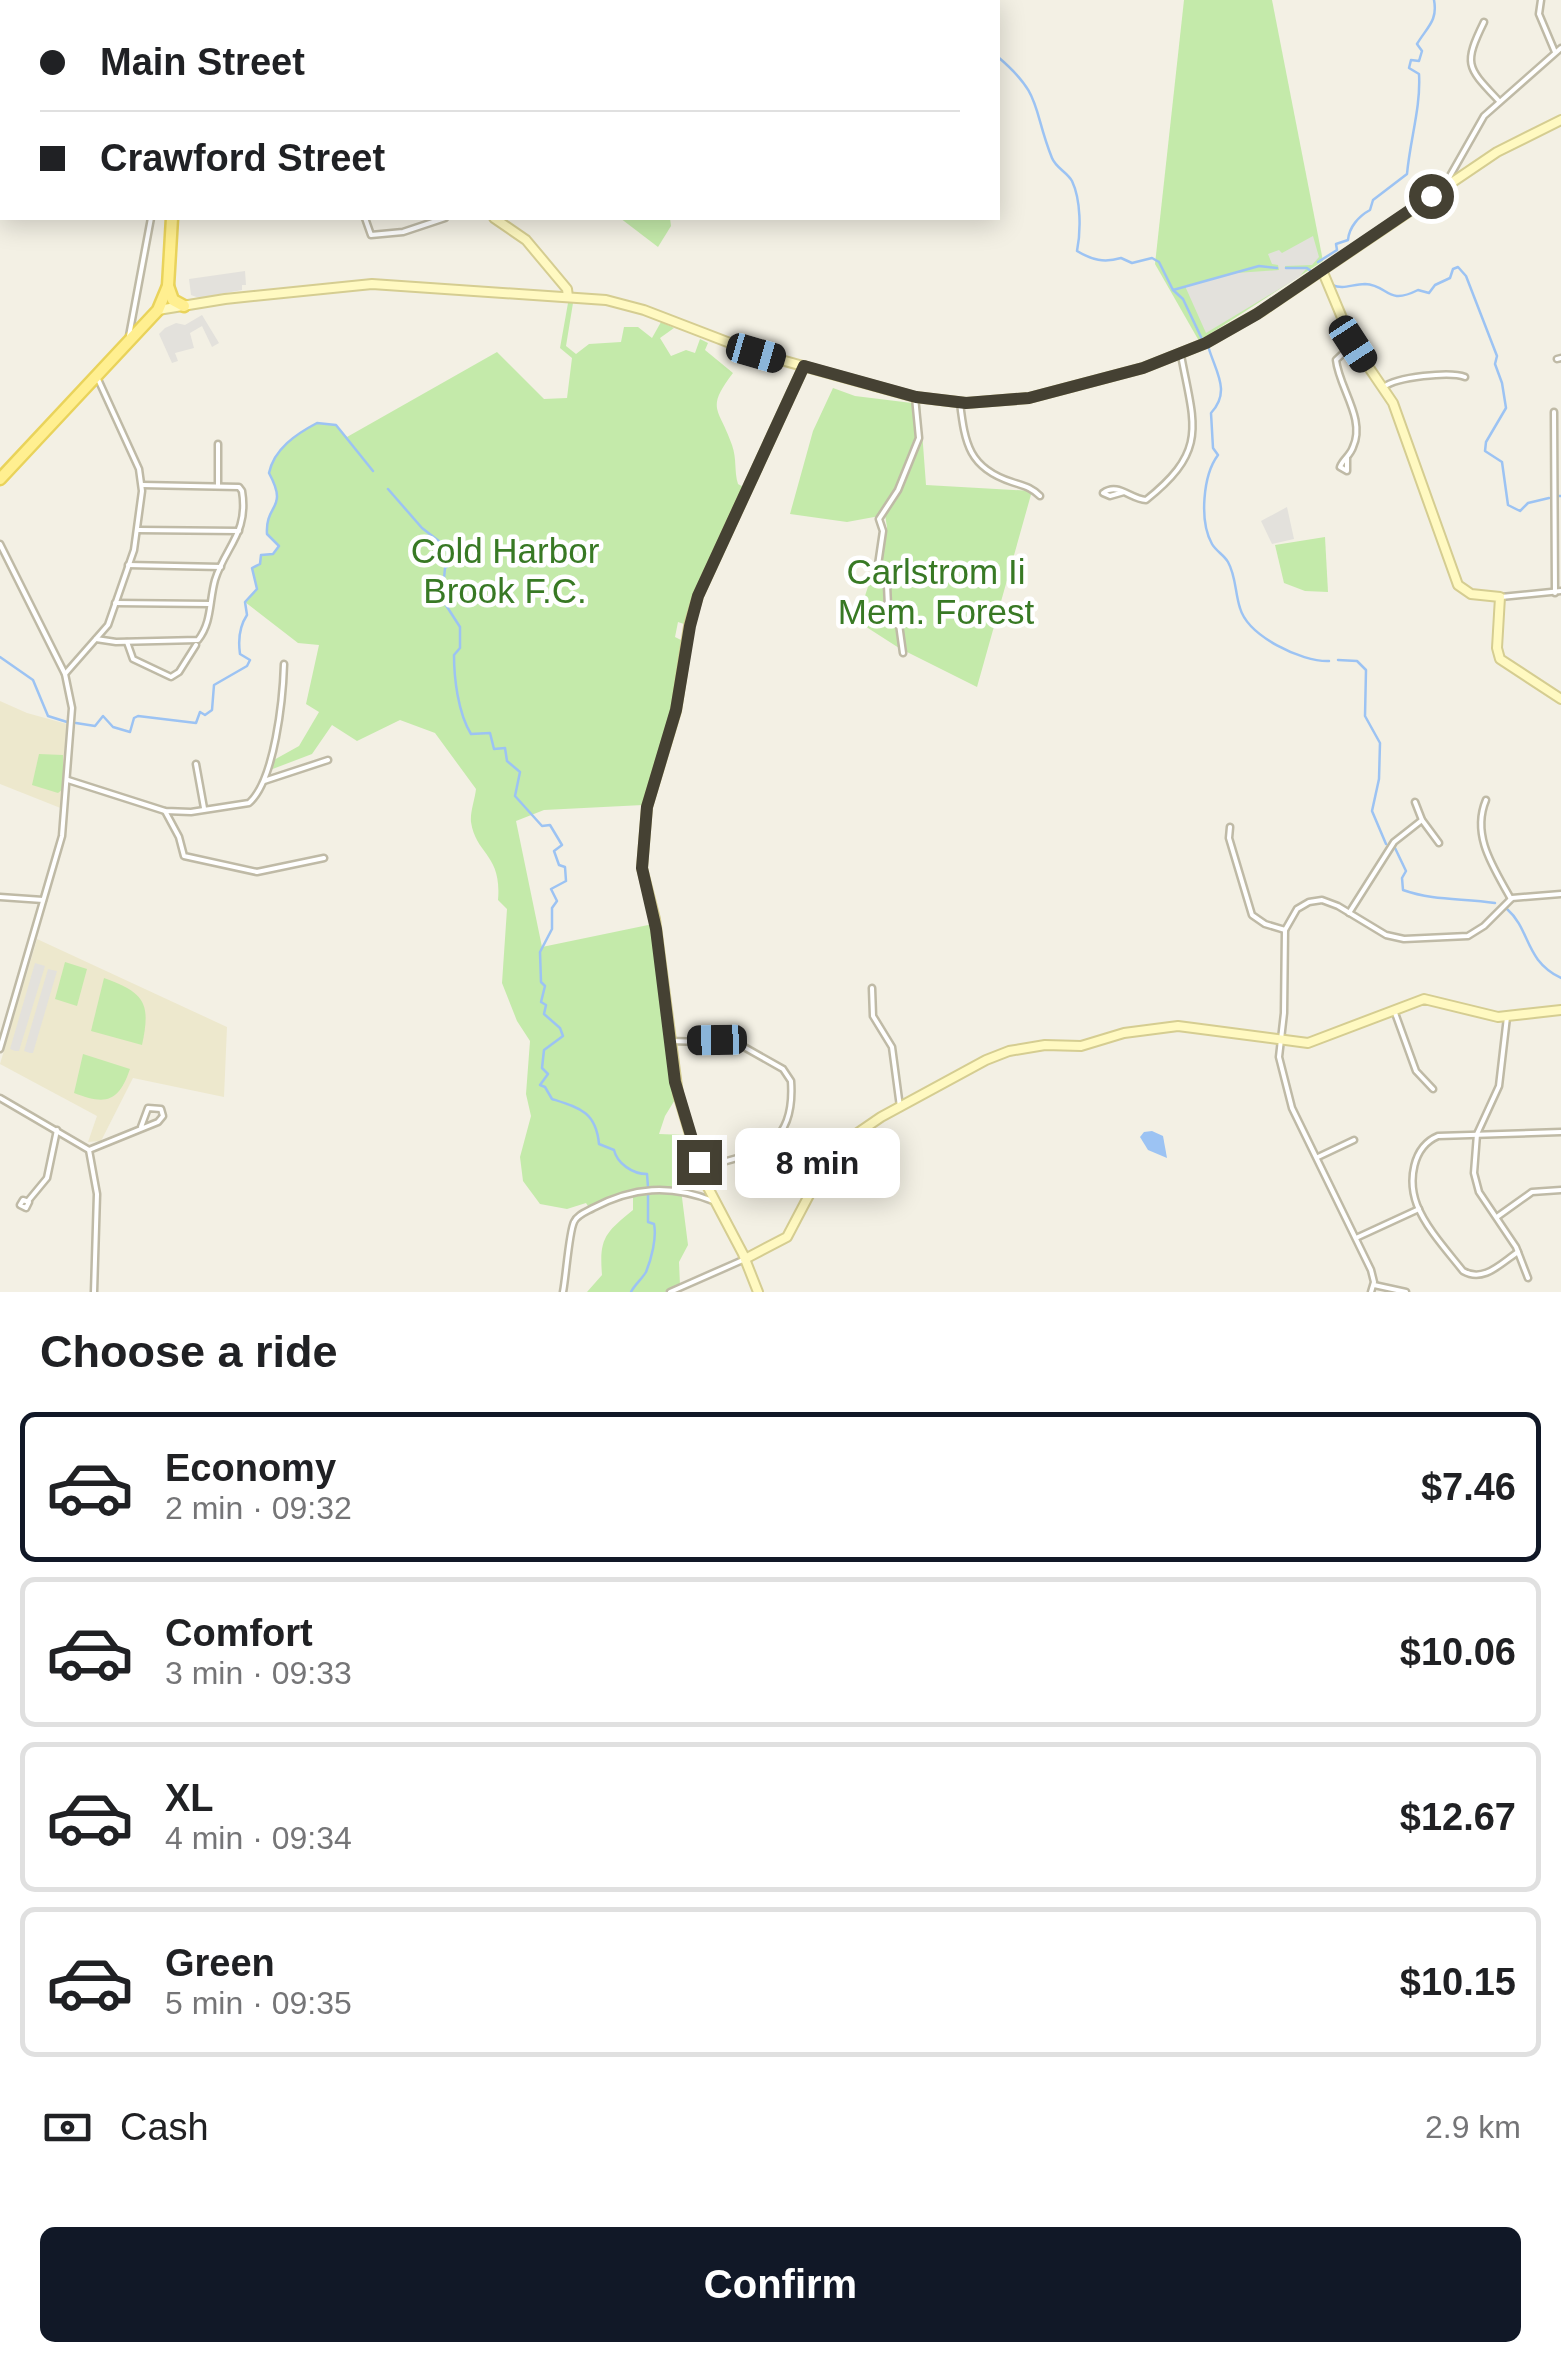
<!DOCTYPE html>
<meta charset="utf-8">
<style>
:root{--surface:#fff;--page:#f2f2f2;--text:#202124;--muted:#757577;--line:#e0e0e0;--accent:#111827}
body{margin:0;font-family:Helvetica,sans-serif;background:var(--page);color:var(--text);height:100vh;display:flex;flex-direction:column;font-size:38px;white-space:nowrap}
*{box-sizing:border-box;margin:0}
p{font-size:32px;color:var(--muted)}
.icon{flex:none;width:55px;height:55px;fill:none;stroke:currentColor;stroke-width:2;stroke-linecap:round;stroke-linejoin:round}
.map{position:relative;height:1292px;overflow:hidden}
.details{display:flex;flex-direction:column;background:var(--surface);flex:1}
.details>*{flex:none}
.guide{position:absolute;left:0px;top:0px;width:1000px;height:220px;box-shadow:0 5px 25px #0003;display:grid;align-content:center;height:220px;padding:0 40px;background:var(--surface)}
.end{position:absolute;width:45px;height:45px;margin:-22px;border:12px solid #454133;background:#fff;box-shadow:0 0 0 5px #fff}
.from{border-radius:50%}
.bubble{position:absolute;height:70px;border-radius:15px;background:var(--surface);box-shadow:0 5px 25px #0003;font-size:32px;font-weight:700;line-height:70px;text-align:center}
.car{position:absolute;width:30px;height:60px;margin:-30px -15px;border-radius:12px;box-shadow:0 0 8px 2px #0007;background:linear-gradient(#222 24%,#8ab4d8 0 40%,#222 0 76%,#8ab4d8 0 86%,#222 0)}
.guide b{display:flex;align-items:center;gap:35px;height:95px;font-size:38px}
.guide b+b{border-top:2px solid var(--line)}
.guide i{width:25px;height:25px;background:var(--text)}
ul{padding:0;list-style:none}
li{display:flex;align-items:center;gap:30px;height:150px;margin:0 20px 15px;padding:0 20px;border:5px solid var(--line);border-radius:15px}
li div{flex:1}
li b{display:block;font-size:38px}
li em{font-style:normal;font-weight:700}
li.selected{border-color:var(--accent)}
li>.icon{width:90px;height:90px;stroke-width:1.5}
h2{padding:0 40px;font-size:45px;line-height:120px}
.pay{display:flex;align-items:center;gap:25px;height:110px;padding:0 40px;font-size:38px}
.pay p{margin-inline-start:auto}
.cta{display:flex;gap:20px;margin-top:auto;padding:20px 40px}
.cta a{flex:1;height:115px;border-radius:15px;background:var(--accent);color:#fff;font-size:40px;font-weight:700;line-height:115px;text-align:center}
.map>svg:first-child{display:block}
</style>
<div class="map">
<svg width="1561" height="1292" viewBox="0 0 1561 1292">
<rect width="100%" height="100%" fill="#f3f0e4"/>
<g fill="#ede8cd">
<path d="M0,701L27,713L67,724L63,809L0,784Z"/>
<path d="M37,939L227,1027L224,1097L133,1078L101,1141L88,1142L97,1116L0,1064Z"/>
</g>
<g fill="#c4eaaa">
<path d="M397,0H813L395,2Z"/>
<path d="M1184,0H1272L1323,261L1199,341L1155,264Z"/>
<path d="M620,218H670L671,226L658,247Z"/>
<path d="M568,303H573L566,346L576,354L589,344L621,342L624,327H638L652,338L661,322L674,328L660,338L671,356L686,350L695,353L700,339L708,343L705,350L733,373C705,410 719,407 732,445C737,459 734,471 738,484L745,488L687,625L678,622L675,637L685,642L675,700L643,805L544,810L516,821L542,947L653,924L676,1098L665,1116L659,1134L686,1135L678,1166L688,1245L679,1262L680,1285L665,1292H587L602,1275C599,1238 605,1233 633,1210V1189L590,1209L586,1203L567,1209L540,1204L523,1181L520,1157L531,1116L526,1094L530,1041L517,1021L502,983L507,909L498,900C502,854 476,855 471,822C470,812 475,799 476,789L435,733L400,720L357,741L332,725L312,754L270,770L272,761L299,746L319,712L306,704L319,645L298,643L245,602L257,589L252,568L260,564L261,555L273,554L279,546L267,534C265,503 289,510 269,473C274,449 296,434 317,423L336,425L347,437L497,352L544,399L567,398L572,358L560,348Z"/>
<path d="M833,388L855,396L920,404L926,485L1032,491L977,687L899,648L857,621L887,527L885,515L847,522L790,514L813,431Z"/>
<path d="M1325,537L1328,592L1305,591L1284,583L1275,545Z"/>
<path d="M39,754L63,755V789L58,793L32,785Z"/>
<path d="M65,962L87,969L77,1006L55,999Z"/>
<path d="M104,978C145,993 151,1003 142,1045L91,1031Z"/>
<path d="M83,1054L130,1069C119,1101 107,1106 74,1093Z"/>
</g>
<g fill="#e3e1dc">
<path d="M1313,236L1319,257L1312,265L1285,266V269H1306L1299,277L1206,333L1185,286L1236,273L1279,270L1278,265L1272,264L1268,254L1279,250L1282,253Z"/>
<path d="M245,271L246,285H242V290L199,298L191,295L189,279Z"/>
<path d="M202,315L219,343L212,347L202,326L190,333L194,348L175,353L178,361L172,363L159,334L165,328L176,323L185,325Z"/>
<path d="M1287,507L1294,539L1272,544L1261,521Z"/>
<path d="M35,963L45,966L19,1051H15L10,1049Z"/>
<path d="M48,969L57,971L33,1053H30L24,1051Z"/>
</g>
<path fill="#9cc3f3" d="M1152,1131L1163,1136L1167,1158L1148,1150L1140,1137L1144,1132Z"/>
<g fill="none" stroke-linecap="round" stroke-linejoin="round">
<g stroke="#9cc3f3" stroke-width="2.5">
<path d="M957,0L959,2"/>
<path d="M998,57C1043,95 1032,108 1052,158C1056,168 1067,172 1072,181C1081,200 1081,231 1077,251C1092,260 1104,263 1121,258L1132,263L1152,258L1159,262L1173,290L1259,266L1277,268"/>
<path d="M1318,262L1337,250L1336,244L1348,240C1349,227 1359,216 1370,210L1373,200L1407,174C1410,140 1421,107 1419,74L1409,68L1411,60L1419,61L1422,51L1417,44C1427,27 1438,21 1434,0"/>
<path d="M1286,268H1307L1312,272"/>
<path d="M1332,285C1344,290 1352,284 1365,284C1389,285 1386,306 1418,290L1429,293L1435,285L1450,278L1453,269L1458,267L1466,276L1497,356L1495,364L1502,383L1506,408L1486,442L1485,451L1502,462L1508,505L1520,511L1528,503L1549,498"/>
<path d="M1173,290L1183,299L1202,339"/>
<path d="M1209,349C1216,372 1231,392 1211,413L1213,448L1218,455C1203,475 1199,521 1212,544C1216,551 1224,555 1228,562C1236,576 1235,593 1240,608C1248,636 1301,662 1329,661"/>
<path d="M388,489L422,528L444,545L453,562L445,568L442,599L460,627V648L454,655C454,678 458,713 471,734L490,733L494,749L505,748L507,761L520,772L515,796L542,826L550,825L562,845L554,851L559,865L565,867L566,881L551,889L557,901L552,908V929L540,952L541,982L545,986L541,1002L546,1005L544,1014L560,1028L563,1036L544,1050L542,1068L548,1074L540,1085L545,1087L552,1099C580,1108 596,1112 599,1144L614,1150C617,1163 632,1174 647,1174L648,1187"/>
<path d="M1559,496H1561"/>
<path d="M0,657L33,680L48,716L67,722"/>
<path d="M1338,660L1357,661L1366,670L1365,716L1380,743L1379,779L1372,811L1386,844"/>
<path d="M76,723L95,726L103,716L113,727L130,732L134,718L138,716L196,723L200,712L205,715L212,710L214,685L247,666L250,660L240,654C238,640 239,627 247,615L245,602L257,589L252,568L260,564L261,555L273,554L279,546L267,534C265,503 289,510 269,473C274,449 296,434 317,423L336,425L373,471"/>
<path d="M1395,848L1406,871L1402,878L1403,890C1434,901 1462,898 1495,903"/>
<path d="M1507,909C1531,930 1524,960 1561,978"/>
<path d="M631,1292C635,1284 642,1279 646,1272C651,1260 657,1238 654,1224L648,1222V1191"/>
</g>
<g stroke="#bfbaa6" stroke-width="9">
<g id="street">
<path d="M120,0V2"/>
<path d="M1541,0L1539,14L1555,52"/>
<path d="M1484,22C1463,65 1467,67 1499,101"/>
<path d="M0,36V42"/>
<path d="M0,45L2,46"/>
<path d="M1446,183L1484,116L1561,48"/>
<path d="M365,218L371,235L403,232L445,218"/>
<path d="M129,336L151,218"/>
<path d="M1557,359L1561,358"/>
<path d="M1384,387C1396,377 1450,371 1465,377"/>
<path d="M960,403C965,444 969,468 1012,482C1024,486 1031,487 1040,496"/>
<path d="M1554,412L1555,593"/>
<path d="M1347,457V471L1340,467C1343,459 1350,456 1353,447C1366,419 1339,388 1336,360L1353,344"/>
<path d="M218,485V444"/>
<path d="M1124,492L1110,496L1103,493C1118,482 1130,499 1146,500C1209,450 1194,425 1181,355"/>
<path d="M138,530L239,531"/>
<path d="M0,544L65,674L72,708L62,836L0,1049"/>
<path d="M128,565L221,567"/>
<path d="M1501,597L1561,591"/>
<path d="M115,603L210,604"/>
<path d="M96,639L116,642L198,640C212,622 209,602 215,580C225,547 249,533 242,491L239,487L142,485"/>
<path d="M127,642L133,659L171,677L179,672L196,645"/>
<path d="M903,653L898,617L888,606L887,585L878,565L883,531L879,519L898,490L919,438L915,397"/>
<path d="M65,674L108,625L134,550L142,491L139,469L97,377"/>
<path d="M196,764L204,808"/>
<path d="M68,780L165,811L191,812L249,803C275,780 283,698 284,664"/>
<path d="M264,781L328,760"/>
<path d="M1486,800C1471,836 1494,868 1511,899"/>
<path d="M1415,802L1422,820L1439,843"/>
<path d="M165,811L179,837L184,856L257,872L324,858"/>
<path d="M1230,827L1229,838L1252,915L1265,924L1285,930"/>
<path d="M0,897L43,900"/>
<path d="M1349,913L1394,842L1422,820"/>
<path d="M872,988L873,1016L892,1047L900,1107"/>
<path d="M1395,1013L1416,1071L1433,1089"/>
<path d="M1507,1017L1499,1086L1477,1134L1474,1173L1479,1192L1516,1247L1528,1278"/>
<path d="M670,1041L737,1043L783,1069L791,1081C796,1151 754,1153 700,1168"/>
<path d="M0,1098L89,1150L97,1194L94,1292"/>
<path d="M89,1150L158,1122L163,1116L161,1109L148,1108L141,1127"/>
<path d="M1318,1157L1354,1140"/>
<path d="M23,1200L29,1202L26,1208L20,1205Z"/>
<path d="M28,1201L47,1178L57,1130"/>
<path d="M1497,1217L1532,1192L1561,1190"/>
<path d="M1356,1238L1419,1209"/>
<path d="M1518,1252C1501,1263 1484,1283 1463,1271C1448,1252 1426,1228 1417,1205C1408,1181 1412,1147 1438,1136L1561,1132"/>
<path d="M1374,1285L1406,1292"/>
<path d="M563,1292C566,1277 569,1232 574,1222C577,1215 586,1212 593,1208C633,1187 670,1184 713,1201"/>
<path d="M670,1292L745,1259"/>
<path d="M1371,1292L1374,1282L1371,1270L1292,1108L1279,1057L1284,1013L1285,930L1297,909L1309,902L1322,900L1338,906L1386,935L1404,939L1468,936L1484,926L1512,898L1561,894"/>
</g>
</g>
<g stroke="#d5cd91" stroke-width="12">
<g id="secondary">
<path d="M279,0L282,2"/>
<path d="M494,218L526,240L567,289L568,297"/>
<path d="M1322,270L1353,344L1393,403L1458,585L1471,594L1500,597L1497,648L1500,659L1561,699"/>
<path d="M158,310L225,299L372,284L606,300L644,310L756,353L915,397L966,403L1029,398L1143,368L1206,343L1262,311L1497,152L1561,120"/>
<path d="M745,1259L787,1237L827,1161L846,1141L881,1117L986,1060L1009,1051L1045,1045L1081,1046L1124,1033L1178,1026L1308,1043L1424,999L1498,1017L1561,1010"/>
<path d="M758,1292L743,1254L703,1178L678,1094L655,919L642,868L647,807L676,711L689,626L698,596L804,366"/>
</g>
</g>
<g stroke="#e9d35b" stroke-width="15">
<g id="primary">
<path d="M213,2L214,0"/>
<path d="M168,286L173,300L184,306"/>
<path d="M0,479L158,310L168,286L172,218"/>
</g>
</g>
<use href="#street" stroke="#fff" stroke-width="4"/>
<use href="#secondary" stroke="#fff9c1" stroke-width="8"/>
<use href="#primary" stroke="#ffef90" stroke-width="10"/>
</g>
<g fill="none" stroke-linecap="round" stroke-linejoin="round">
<path stroke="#454133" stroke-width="12" d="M699,1162L675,1082L656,929L642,868L647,807L676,710L690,626L698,596L804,366L916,397L966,403L1029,398L1143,368L1206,343L1257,314L1431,196"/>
</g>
<g text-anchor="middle" stroke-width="9" stroke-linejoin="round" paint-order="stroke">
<g font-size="35" fill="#387924" stroke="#fff">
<text x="505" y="563">Cold Harbor<tspan x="505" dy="40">Brook F.C.</tspan></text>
<text x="936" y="584">Carlstrom Ii<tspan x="936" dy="40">Mem. Forest</tspan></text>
</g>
</g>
</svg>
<i class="end from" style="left:1431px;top:196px"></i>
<i class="end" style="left:699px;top:1162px"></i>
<div class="bubble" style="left:735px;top:1128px;width:165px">8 min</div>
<i class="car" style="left:1353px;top:344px;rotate:147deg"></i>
<i class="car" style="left:756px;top:353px;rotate:106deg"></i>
<i class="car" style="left:717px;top:1040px;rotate:269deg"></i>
<div class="guide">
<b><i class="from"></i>Main Street</b>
<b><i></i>Crawford Street</b>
</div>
</div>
<section class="details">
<h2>Choose a ride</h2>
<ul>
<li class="selected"><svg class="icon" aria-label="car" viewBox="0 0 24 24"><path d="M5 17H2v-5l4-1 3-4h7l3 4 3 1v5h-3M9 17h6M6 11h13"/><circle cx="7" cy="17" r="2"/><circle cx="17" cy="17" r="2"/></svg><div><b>Economy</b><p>2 min · 09:32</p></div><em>$7.46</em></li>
<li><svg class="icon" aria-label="car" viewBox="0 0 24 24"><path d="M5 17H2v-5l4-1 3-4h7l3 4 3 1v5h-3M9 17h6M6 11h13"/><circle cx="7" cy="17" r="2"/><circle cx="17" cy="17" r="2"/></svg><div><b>Comfort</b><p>3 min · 09:33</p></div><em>$10.06</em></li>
<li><svg class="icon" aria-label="car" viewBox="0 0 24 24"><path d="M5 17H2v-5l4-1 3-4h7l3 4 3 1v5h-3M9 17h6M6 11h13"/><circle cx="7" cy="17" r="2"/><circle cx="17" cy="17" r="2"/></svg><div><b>XL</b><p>4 min · 09:34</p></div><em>$12.67</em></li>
<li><svg class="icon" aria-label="car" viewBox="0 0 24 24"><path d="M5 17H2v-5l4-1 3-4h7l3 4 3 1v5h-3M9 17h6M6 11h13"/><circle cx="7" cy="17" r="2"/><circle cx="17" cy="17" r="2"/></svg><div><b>Green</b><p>5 min · 09:35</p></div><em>$10.15</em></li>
</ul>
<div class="pay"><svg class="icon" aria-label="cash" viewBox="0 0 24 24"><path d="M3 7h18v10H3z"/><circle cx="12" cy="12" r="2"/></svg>Cash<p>2.9 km</p></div>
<div class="cta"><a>Confirm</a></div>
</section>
